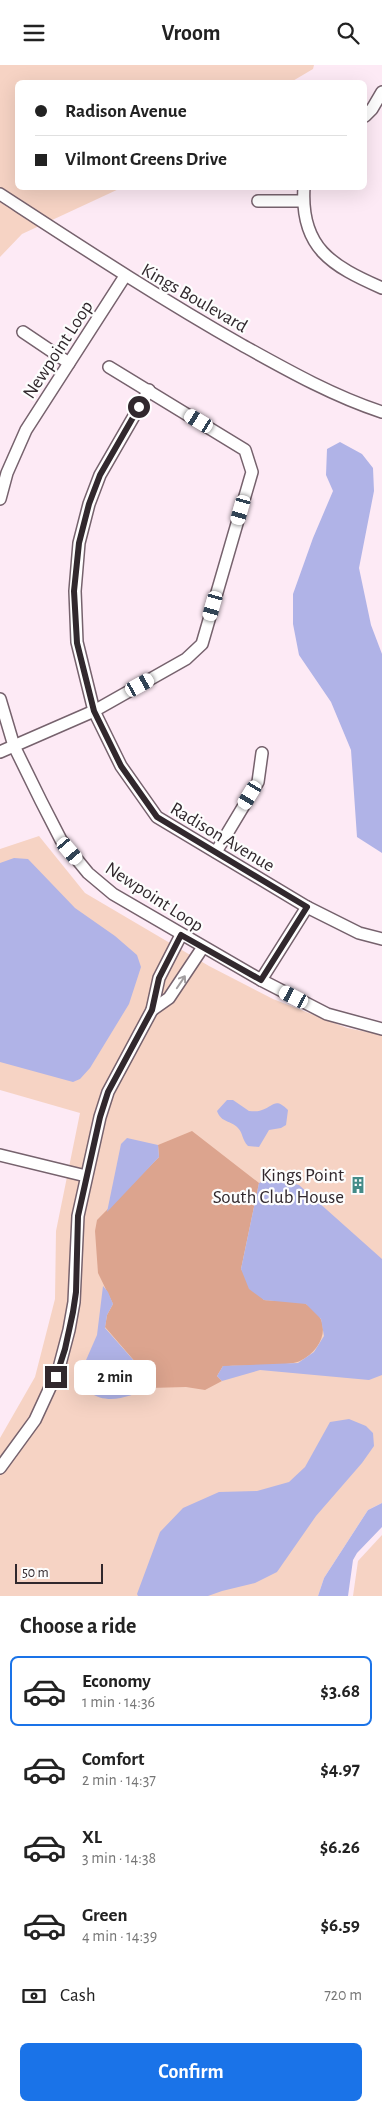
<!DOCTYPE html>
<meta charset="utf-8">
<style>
:root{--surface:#fff;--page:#f6f6f6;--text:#222;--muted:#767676;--line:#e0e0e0;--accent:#1a73e8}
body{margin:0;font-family:"Alegreya Sans",sans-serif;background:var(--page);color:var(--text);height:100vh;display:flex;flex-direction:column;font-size:19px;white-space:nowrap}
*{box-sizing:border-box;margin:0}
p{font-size:16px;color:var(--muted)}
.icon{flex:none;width:28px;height:28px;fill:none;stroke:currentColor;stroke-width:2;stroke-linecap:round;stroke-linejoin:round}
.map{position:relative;height:1531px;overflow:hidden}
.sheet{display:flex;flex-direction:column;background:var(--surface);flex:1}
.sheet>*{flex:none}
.guide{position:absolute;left:15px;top:15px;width:352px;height:110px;border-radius:8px;box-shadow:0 5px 20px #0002;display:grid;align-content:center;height:110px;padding:0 20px;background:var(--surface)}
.scale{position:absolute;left:15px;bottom:12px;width:88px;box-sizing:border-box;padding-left:5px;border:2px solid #31282d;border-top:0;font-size:14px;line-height:18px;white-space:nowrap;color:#31282d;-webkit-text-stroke:4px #fdfdfd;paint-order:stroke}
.end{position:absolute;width:22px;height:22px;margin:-11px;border:6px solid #31282d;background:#fff;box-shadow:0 0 0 2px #fff}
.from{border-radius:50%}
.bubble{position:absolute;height:35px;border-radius:8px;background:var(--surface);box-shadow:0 5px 20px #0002;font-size:16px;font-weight:600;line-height:35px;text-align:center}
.car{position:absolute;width:15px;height:30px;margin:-15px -8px;border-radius:6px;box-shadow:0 0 4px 1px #0007;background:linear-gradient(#fff 24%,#345 0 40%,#fff 0 76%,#345 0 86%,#fff 0)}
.guide b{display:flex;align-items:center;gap:18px;height:48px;font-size:19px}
.guide b+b{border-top:1px solid var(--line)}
.guide i{width:12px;height:12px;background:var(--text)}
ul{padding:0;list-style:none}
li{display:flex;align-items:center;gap:15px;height:70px;margin:0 10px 8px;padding:0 10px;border:2px solid transparent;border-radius:8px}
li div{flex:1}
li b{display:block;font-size:19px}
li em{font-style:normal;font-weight:600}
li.selected{border-color:var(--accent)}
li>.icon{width:45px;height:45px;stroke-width:1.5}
h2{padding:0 20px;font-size:22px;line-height:60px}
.pay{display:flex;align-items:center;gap:12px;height:55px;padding:0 20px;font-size:19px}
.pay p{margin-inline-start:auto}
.cta{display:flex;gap:10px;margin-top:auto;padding:10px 20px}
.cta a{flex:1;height:58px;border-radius:8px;background:var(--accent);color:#fff;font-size:20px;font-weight:600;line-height:58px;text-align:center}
header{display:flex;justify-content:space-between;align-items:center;height:65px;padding:0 20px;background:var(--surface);font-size:22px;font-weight:600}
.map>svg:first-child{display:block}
</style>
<header><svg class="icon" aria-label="menu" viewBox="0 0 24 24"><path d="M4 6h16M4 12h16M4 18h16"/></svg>Vroom<svg class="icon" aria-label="search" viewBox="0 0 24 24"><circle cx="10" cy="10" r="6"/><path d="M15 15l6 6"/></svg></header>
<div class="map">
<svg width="382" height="1531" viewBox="0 0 382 1531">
<rect width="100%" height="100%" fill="#fdeaf5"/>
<g fill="#f6d3c4">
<path d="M0,0H314L313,4L291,17L18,18V122L121,123L22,169L0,192Z"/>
<path d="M39,771L85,828L209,901L273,934L347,963L382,970V1438L368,1445L324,1513L318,1531H0V1373L35,1312L55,1234L56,1166L80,1048L0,1025V784Z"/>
<path d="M382,1470V1531H353L358,1496Z"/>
</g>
<path fill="#dca48e" d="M192,1066L259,1118L241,1204L264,1235C274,1236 299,1235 306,1239C334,1255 324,1284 300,1296C291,1301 237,1301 223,1301L217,1311L222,1316L205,1325L186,1322L150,1323V1314L105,1262L107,1250L113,1239L98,1208L95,1166L97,1155L159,1092L158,1080Z"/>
<g fill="#b0b3e7">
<path d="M340,377L362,389L373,403L374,426L359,503L371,560L382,589V788L357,772L351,685L331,637L299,590L293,559V529L313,473L333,426L326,410L327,384Z"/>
<path d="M14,793L28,794L75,843L115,871L137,890L141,902L129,939L90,1003L80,1014L73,1017L0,997V798Z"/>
<path d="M227,1035H233L249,1046C253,1046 258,1047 262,1045C274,1041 275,1032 288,1045L286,1060L281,1063L269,1065L259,1082L248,1081C242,1075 243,1068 238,1063C231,1055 221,1058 217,1046Z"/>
<path d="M127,1073L158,1080L159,1092L107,1147L121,1079Z"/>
<path d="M272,1113L299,1120L382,1194V1310L369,1315L260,1305L222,1316L217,1311L223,1301L298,1298L314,1287L324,1271L321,1254L306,1239L264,1235L249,1224L241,1204L259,1118Z"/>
<path d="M103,1221L108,1227L113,1239L107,1250L105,1263L150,1314V1323C129,1331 109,1341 89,1327L83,1302L97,1270Z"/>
<path d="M349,1354L366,1361L373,1368L374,1381L362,1398L316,1451L277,1507L255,1518L222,1526L208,1531H138L137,1529L160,1467L183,1443L219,1427L257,1426L289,1417L305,1402L330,1357Z"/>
<path d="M382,1438V1462L357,1488L353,1495L348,1531H318L324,1513L368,1445Z"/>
</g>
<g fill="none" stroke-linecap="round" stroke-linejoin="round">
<g stroke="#76626d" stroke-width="14">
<g id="street">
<path d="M365,51L372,44L382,27"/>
<path d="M304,122C300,183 332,201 382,223"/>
<path d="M0,129C80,181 159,233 242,280C287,305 333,331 382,347"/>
<path d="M258,136H303"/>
<path d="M23,267L69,298"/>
<path d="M149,325L100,410L89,439L79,478L75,526L77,577L94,646L121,701L157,752L307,842L359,868L382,874"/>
<path d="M0,434L7,408L26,365L125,211"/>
<path d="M0,634L14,681L41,736L61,775L88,808L113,829L261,915L327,949L382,964"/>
<path d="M0,687L94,646L186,594L202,579L252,407L245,385L109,302"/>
<path d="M216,787L258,717L262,688"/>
<path d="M261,915L307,842"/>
<path d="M152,945L169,933L203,882"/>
<path d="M0,1090L86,1111"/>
<path d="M0,1403L35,1355L59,1303L69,1265L74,1237L78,1151L100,1052L108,1027L152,945L159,913L181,870"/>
</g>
</g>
<use href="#street" stroke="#fff" stroke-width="11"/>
</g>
<defs><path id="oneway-shaft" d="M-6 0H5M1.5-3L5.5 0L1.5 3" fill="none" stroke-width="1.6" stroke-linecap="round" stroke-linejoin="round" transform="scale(1.25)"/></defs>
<use stroke="#a29ea0" href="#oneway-shaft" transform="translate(181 917) rotate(-56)"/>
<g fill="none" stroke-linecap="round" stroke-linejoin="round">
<path stroke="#31282d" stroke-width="6" d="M56,1312L65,1284L73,1247L76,1227L78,1151L100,1052L108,1027L152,945L159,913L181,870L261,915L307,842L157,752L121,701L94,646L77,578L74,526L79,478L89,439L100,410L139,342"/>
</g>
<defs>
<g id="building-bare" transform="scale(1.35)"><path d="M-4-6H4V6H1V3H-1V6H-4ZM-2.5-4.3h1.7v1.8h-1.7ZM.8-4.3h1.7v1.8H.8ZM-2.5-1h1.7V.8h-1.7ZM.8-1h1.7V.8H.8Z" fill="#448b88" stroke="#fdfdfd" stroke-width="2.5" paint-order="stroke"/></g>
</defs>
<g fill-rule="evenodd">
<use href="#building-bare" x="358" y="1120"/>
</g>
<g text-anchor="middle" stroke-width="4.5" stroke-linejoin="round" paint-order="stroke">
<g font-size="19" fill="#31282d" stroke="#fdfdfd">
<text transform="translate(195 232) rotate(30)" y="7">Kings Boulevard</text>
<text transform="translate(57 284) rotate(-57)" y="7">Newpoint Loop</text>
<text transform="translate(223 771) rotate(31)" y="7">Radison Avenue</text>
<text transform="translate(155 831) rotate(33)" y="7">Newpoint Loop</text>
</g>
<g font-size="19" fill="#31282d" stroke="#fdfdfd" text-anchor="end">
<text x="344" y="1116">Kings Point<tspan x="344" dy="22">South Club House</tspan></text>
</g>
</g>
</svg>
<div class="scale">50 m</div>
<i class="end from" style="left:139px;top:342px"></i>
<i class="end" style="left:56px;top:1312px"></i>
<div class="bubble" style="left:74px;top:1295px;width:82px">2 min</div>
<i class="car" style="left:199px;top:356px;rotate:301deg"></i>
<i class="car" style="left:241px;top:445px;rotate:196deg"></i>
<i class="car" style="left:213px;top:541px;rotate:196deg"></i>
<i class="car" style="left:140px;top:620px;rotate:61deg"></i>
<i class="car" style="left:250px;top:730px;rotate:211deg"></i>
<i class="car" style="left:70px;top:786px;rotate:140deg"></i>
<i class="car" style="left:294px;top:932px;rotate:297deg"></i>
<div class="guide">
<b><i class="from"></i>Radison Avenue</b>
<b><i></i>Vilmont Greens Drive</b>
</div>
</div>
<section class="sheet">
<h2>Choose a ride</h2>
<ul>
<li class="selected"><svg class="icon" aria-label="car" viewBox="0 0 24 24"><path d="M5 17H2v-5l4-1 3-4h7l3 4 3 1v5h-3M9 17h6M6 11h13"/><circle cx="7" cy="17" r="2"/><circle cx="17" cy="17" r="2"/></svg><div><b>Economy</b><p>1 min · 14:36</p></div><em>$3.68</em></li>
<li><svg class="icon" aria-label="car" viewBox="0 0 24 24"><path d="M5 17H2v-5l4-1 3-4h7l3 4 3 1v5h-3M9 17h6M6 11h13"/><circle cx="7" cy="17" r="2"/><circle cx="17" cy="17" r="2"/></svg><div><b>Comfort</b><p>2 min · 14:37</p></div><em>$4.97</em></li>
<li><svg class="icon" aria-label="car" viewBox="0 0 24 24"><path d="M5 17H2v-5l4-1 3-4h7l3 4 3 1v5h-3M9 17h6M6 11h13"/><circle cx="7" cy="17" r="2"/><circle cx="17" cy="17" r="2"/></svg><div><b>XL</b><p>3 min · 14:38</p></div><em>$6.26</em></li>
<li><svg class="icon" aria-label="car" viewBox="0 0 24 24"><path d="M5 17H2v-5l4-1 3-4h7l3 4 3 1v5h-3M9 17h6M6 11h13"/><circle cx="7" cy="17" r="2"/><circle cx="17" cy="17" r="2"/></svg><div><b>Green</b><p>4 min · 14:39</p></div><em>$6.59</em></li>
</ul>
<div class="pay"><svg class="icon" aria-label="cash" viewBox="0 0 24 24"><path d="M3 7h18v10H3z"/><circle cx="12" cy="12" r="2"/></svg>Cash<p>720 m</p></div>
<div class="cta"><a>Confirm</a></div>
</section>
